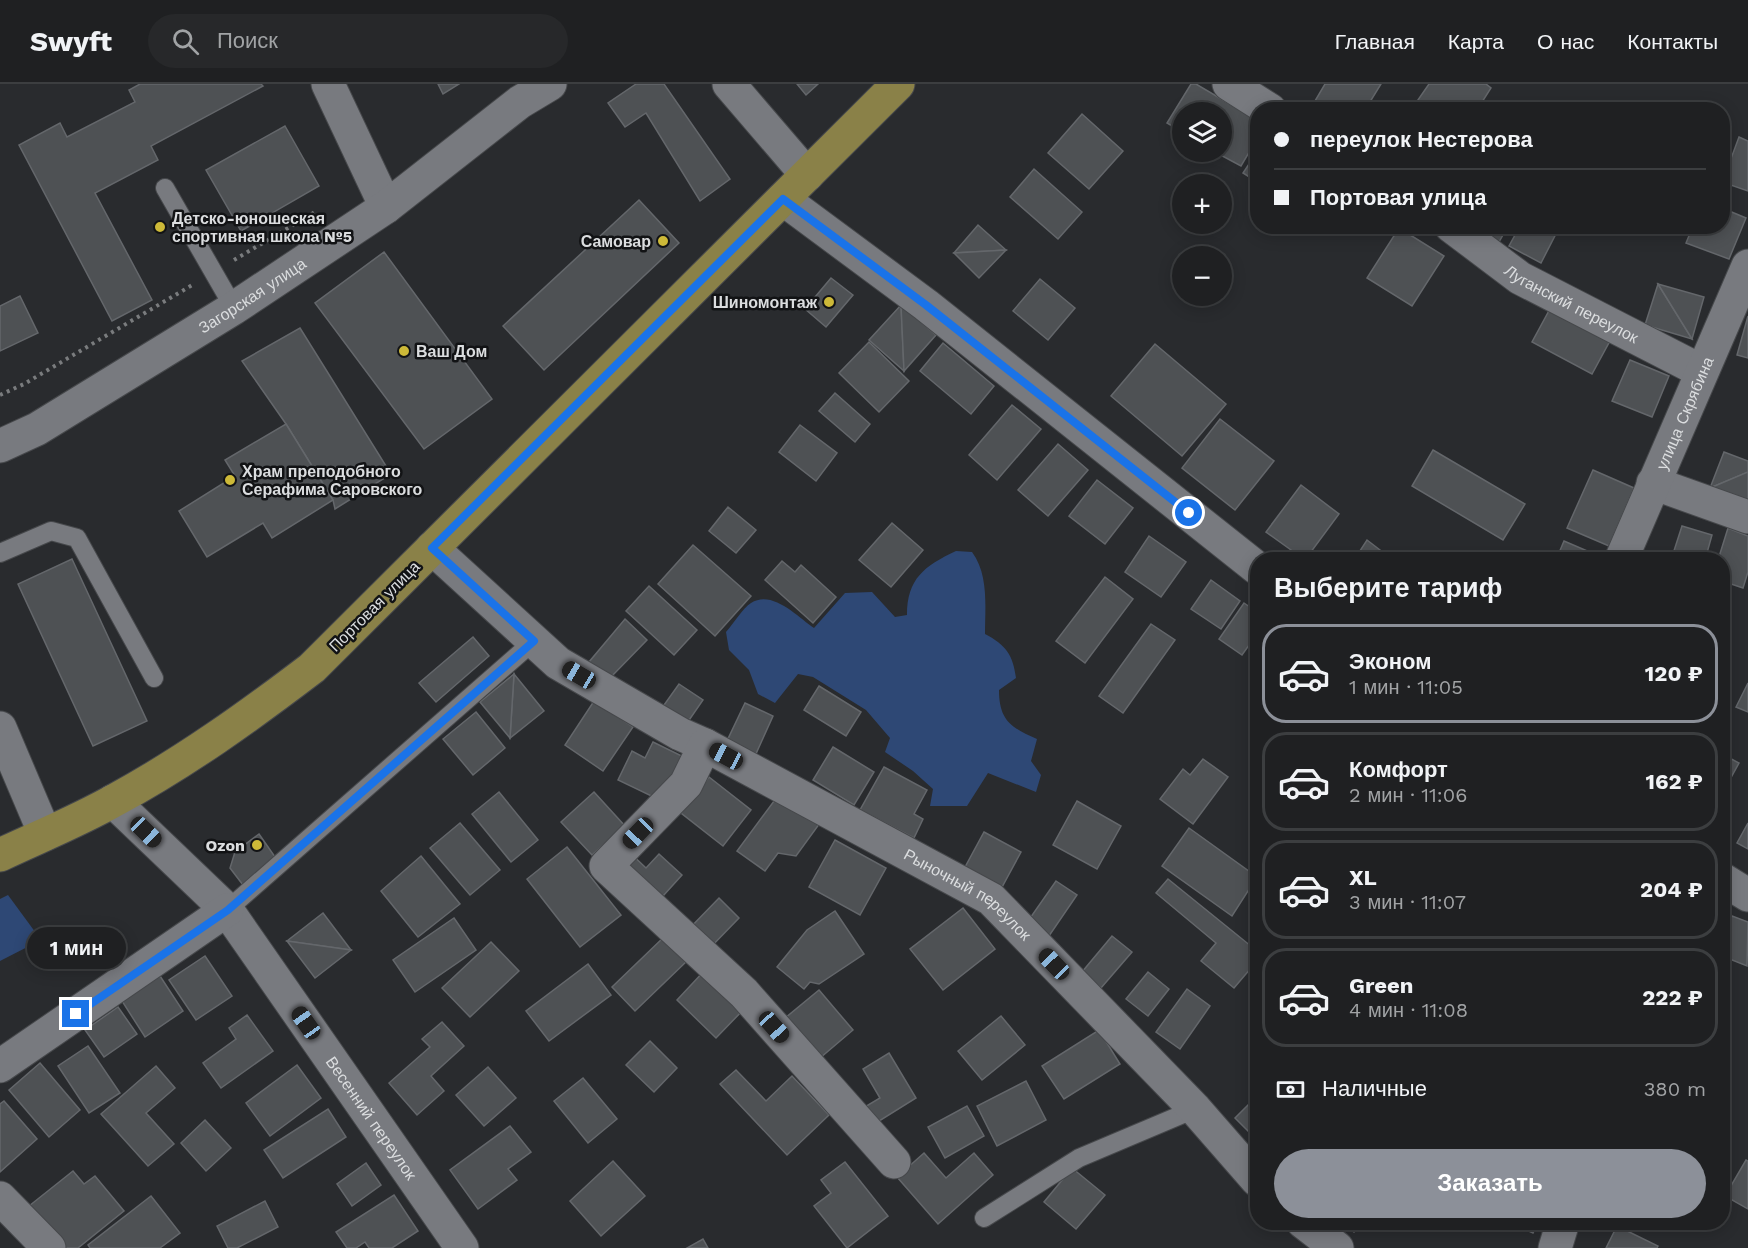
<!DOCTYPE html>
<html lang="ru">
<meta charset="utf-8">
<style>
:root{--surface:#1f2022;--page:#27282a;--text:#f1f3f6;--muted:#a1a3a5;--line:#3c3e40;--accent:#8c9099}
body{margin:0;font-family:"Work Sans",sans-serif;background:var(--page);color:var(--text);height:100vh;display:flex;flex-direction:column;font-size:22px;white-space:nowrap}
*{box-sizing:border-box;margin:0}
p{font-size:20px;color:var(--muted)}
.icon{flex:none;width:33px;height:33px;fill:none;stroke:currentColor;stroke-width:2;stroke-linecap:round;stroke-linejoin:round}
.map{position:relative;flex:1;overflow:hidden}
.sheet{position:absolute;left:1250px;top:468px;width:480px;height:678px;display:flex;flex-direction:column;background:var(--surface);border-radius:24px;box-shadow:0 3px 15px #0003,0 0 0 2px var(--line)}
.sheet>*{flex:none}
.guide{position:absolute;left:1250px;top:18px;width:480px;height:132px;border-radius:24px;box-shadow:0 3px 15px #0003,0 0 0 2px var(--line);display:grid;align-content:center;height:132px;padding:0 24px;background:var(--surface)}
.tools{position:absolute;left:1172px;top:18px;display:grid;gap:12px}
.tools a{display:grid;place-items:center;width:60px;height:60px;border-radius:50%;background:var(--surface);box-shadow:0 3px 15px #0003,0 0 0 2px var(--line);font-size:30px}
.end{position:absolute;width:27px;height:27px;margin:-14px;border:8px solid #1a73e8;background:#fff;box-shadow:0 0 0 3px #fff}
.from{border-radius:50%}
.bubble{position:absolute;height:42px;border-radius:21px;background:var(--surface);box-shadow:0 3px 15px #0003,0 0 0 2px var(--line);font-size:20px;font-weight:700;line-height:42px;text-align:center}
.car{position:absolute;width:18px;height:36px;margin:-18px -9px;border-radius:8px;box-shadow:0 0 4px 2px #0007;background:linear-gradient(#222 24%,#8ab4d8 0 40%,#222 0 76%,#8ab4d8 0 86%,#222 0)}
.guide b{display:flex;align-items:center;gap:21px;height:57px;font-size:22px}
.guide b+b{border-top:2px solid var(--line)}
.guide i{width:15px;height:15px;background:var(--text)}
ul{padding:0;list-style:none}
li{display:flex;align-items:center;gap:18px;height:99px;margin:0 12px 9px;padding:0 12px;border:3px solid var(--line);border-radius:24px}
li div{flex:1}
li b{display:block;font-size:22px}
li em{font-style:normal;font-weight:700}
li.on{border-color:var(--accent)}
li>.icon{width:54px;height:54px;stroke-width:1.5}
h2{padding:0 24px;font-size:27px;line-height:72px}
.pay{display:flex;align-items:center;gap:15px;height:66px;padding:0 24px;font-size:22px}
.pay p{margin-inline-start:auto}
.cta{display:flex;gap:12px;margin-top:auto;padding:12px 24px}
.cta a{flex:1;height:69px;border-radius:36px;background:var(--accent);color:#fff;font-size:24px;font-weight:700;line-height:69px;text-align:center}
header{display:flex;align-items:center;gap:36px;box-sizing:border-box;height:84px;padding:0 30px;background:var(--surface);border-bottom:2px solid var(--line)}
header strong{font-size:28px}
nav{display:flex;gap:33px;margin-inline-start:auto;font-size:21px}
.search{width:420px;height:54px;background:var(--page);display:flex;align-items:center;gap:15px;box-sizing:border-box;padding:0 21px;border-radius:33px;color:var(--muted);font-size:22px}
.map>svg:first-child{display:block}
</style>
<header>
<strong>Swyft</strong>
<div class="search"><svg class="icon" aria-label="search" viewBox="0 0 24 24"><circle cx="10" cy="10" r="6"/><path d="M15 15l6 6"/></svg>Поиск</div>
<nav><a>Главная</a><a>Карта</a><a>О нас</a><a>Контакты</a></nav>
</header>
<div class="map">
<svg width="1748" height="1164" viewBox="0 0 1748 1164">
<rect width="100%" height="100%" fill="#292b2e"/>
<g fill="#2e4875">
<path d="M956,467L972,468C989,491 985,523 985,550C1006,561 1013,571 1016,594L999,606C999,636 1011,644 1037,655L1031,677L1041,691L1036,708L988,689L967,722H930L933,705L913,687L885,668L890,654L866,626L813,593L798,590L775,619L758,610L749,586L729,566L726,548C734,539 742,525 751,519C772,505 798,533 814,544L845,509L872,508L895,533L907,531C907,495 924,482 956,467Z"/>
<path d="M8,811L41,856L0,877V815Z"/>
</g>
<g fill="#4e5154" stroke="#64676b" stroke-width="1.5">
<path d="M140,0H261L263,2L151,62L158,76L95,109L152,216L112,237L19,61L60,39L67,53L135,18L129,6Z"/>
<path d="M438,0H459L443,10Z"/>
<path d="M636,0H664L730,95L700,117L646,29L625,43L608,19Z"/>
<path d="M797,0H818L806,11Z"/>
<path d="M1191,0H1196L1257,36V55L1241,82L1215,68H1221V28H1182V48L1167,39Z"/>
<path d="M1325,0H1381L1365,26H1318L1312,22Z"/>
<path d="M1429,0H1486L1491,4L1477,26H1411Z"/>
<path d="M1082,30L1123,67L1089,105L1048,69Z"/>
<path d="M285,42L319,102L241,147L206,86Z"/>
<path d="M1739,53L1748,57V107L1722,98V79L1729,80Z"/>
<path d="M1257,68V98L1243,89Z"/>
<path d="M1034,85L1082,128L1058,155L1010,113Z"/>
<path d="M639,116L679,159L544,286L503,242Z"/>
<path d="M1722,124L1746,134L1729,175L1686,159L1693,142H1722Z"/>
<path d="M978,141L1006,166L954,169Z"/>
<path d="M1474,142H1508L1499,158Z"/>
<path d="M1520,142H1560L1541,179L1509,162Z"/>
<path d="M1399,144L1444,172L1412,222L1367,194Z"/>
<path d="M1006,166L979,194L954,169Z"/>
<path d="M384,168L492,315L424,365L315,219Z"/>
<path d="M831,194L853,211L826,243L805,225Z"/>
<path d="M1040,195L1075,224L1048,256L1013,227Z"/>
<path d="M1658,200L1692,255L1645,241Z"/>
<path d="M1658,200L1704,213L1692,255Z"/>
<path d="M20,212L38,249L0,267V222Z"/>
<path d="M901,221L904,287L869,256Z"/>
<path d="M901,221L936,251L904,287Z"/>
<path d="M1551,223L1611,255L1592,290L1532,258Z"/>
<path d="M1748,232V274L1737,271Z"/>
<path d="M300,244L391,390L335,425L333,416L286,340L242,277Z"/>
<path d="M869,258L909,297L879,328L839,289Z"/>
<path d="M943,259L994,302L971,330L920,287Z"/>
<path d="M1155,260L1226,320L1182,372L1111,312Z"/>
<path d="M1630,276L1669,292L1652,333L1612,317Z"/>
<path d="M835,309L870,340L855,358L819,327Z"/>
<path d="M1012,321L1041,345L997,396L969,371Z"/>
<path d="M1220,335L1274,377L1235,426L1182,384Z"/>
<path d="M286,340L333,416L272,454L263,439L207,473L179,427L235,392L225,376Z"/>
<path d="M800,341L837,369L816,397L779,368Z"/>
<path d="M1058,360L1088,386L1048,432L1018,406Z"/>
<path d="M1433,366L1525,420L1503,456L1412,402Z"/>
<path d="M1724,368L1748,377V388L1710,404Z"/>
<path d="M1593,386L1634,404L1609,462L1567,444Z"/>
<path d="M1748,388V418L1710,404Z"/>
<path d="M1097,396L1133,424L1105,460L1069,432Z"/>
<path d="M1301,401L1339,430L1305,476L1266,448Z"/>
<path d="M728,423L756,446L736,469L709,447Z"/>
<path d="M892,439L923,466L891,503L859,476Z"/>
<path d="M1682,442L1712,451L1705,476H1671Z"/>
<path d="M1728,444L1748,452V488L1743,504L1722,497V476H1718Z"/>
<path d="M1149,452L1186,478L1161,513L1125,488Z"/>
<path d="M1367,456L1393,476H1354Z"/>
<path d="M1564,457L1606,475V476H1556Z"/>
<path d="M693,461L751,512L715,552L658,500Z"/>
<path d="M72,475L147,637L93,662L18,500Z"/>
<path d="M782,477L795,488L801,481L836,513L813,539L765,496Z"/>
<path d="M1105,493L1133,515L1085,579L1056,557Z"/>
<path d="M1211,496L1240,517L1221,545L1191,525Z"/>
<path d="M649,502L697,546L674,571L626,527Z"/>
<path d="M1244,519L1257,528V550L1242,571L1219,555Z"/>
<path d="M625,535L647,556L610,594L589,578Z"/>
<path d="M1151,540L1175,556L1123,629L1099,612Z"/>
<path d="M473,553L489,572L436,618L419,599Z"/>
<path d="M514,590L544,627L510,654Z"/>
<path d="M514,590L510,654L480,618Z"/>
<path d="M1748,599V628L1736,623Z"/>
<path d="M679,600L703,616L683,645L659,628Z"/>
<path d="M819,602L861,628L846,652L804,626Z"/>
<path d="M594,617L633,643L603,687L565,661Z"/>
<path d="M745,619L773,632L755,672L726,659Z"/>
<path d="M476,628L505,664L473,691L443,655Z"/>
<path d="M653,658L688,675L666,719L618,696L632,667L645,674Z"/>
<path d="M833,663L874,688L854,721L813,696Z"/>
<path d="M1722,670L1739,679L1722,710Z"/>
<path d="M1203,675L1228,693L1193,740L1160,715L1183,685L1190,691Z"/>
<path d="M884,683L927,706L914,730L923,735L914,754L860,726Z"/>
<path d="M709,693L751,726L723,762L681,729Z"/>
<path d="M499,708L538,756L511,778L472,730Z"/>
<path d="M594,708L625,742L592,771L561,738Z"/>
<path d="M780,709L820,739L796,772L778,769L765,787L737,767Z"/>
<path d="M1077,717L1121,742L1097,785L1053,761Z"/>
<path d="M460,739L500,786L470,811L430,764Z"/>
<path d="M1748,739V765L1737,759Z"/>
<path d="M1189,744L1257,793L1232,832L1162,782Z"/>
<path d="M984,748L1021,768L1001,805L964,785Z"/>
<path d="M259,750L280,780L246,805L230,784L235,768Z"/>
<path d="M835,756L886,784L860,831L809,803Z"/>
<path d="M567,763L621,831L580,863L527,795Z"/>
<path d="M625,764L646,784L659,770L682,791L654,822L610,781Z"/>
<path d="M421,772L460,820L418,853L381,807Z"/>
<path d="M1168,795L1257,867V877L1234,904L1201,877L1216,859L1156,809Z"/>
<path d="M1056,797L1077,811L1049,852L1028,837Z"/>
<path d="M719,814L739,834L707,867L686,848Z"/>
<path d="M963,824L995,865L943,906L910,865Z"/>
<path d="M835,827L864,870L819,900L810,898L804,905L777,883L807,846Z"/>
<path d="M1722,827L1731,832L1722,851Z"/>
<path d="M323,829L351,866L287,857Z"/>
<path d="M1732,832L1748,838L1747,882L1722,872V857Z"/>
<path d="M454,834L476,866L415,908L393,876Z"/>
<path d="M666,851L689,875L635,927L612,903Z"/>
<path d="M1112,852L1132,868L1101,904L1082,888Z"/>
<path d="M287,857L351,866L315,894Z"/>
<path d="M491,858L519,887L470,933L442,904Z"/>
<path d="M205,872L232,912L196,936L169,896Z"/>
<path d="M588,880L611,911L549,957L526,927Z"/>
<path d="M705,886L745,924L716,954L677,916Z"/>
<path d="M1148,888L1169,905L1148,932L1126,915Z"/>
<path d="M160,892L183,927L145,953L122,917Z"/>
<path d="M1187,905L1210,922L1180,965L1156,948Z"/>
<path d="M819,906L853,946L813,980L779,939Z"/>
<path d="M118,923L137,950L104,973L85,946Z"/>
<path d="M247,931L273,967L221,1004L203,979L236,955L229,944Z"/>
<path d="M1001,932L1025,961L982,996L958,967Z"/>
<path d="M442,938L464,962L431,992L444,1007L417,1031L389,999L430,963L422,955Z"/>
<path d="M1099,946L1120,980L1064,1015L1042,982Z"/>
<path d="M650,957L677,984L654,1008L626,981Z"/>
<path d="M88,962L120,1009L89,1029L58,982Z"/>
<path d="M889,969L916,1014L868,1044L858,1027L880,1014L863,985Z"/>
<path d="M40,979L80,1026L49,1053L9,1006Z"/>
<path d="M297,981L321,1014L270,1052L246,1019Z"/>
<path d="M156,982L175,1004L146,1029L174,1060L148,1082L101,1030Z"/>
<path d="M488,983L516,1014L484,1042L456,1011Z"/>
<path d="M736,986L766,1017L792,992L829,1031L787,1071L720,1000Z"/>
<path d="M583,994L617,1035L588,1059L554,1017Z"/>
<path d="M1026,997L1046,1036L997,1062L977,1022Z"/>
<path d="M1257,1012V1056L1235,1034Z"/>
<path d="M4,1017L37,1055L0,1088V1020Z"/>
<path d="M967,1022L984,1052L945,1074L928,1043Z"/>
<path d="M328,1025L346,1053L283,1094L264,1066Z"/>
<path d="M205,1036L231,1064L206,1087L181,1059Z"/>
<path d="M510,1042L531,1068L508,1085L517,1096L478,1125L450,1086Z"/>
<path d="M924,1069L946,1094L974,1069L993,1091L938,1140L897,1093Z"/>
<path d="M1746,1076L1748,1077V1125L1725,1112Z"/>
<path d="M613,1077L645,1112L601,1152L570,1117Z"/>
<path d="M845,1078L888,1132L847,1164L814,1122L831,1109L821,1096Z"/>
<path d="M366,1079L381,1101L352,1122L337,1100Z"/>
<path d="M1072,1084L1105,1111L1076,1145L1044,1118Z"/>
<path d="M73,1087L84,1100L95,1092L124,1127L78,1164H62L29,1122Z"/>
<path d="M394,1111L418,1147L392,1164H369L365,1158L356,1164H347L336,1148Z"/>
<path d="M151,1112L180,1149L160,1164H90L88,1161Z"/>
<path d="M265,1117L278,1143L237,1164H228L217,1142Z"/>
<path d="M1339,1138H1361L1354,1148Z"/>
<path d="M1509,1138H1538L1533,1149Z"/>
<path d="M1617,1142L1658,1162L1657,1164H1606Z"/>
<path d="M703,1155L708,1164H687Z"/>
</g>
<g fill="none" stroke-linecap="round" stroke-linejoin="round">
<g stroke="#46484b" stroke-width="20">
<g id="service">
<path d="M165,104L234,224"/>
<path d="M0,469L51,447L77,454L154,594"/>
<path d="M227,826L534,557"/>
<path d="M984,1134L1079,1074L1195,1025"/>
</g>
</g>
<g stroke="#46484b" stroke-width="35">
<g id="minor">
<path d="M328,0L386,123"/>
<path d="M729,0L807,91"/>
<path d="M1229,0L1270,26"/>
<path d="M783,115L926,221L1257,484"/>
<path id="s1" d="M1451,142L1520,194L1701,287"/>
<path id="s2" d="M0,362L37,345L234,224L386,123L520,18L550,0"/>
<path d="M1653,399L1748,433"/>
<path id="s3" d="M432,464L558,579L680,650L705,661L991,815L1195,1025L1257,1096"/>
<path id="s4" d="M1621,476L1748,182"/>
<path d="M0,644L45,750"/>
<path d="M705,661L686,700L606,782L744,909L894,1078"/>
<path id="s5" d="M113,717L227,826L462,1164"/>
<path d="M1722,795L1748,811"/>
<path d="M0,982L227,826"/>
<path d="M0,1114L49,1164"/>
<path d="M1303,1138L1337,1164"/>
<path d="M1555,1164L1563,1138"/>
</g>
</g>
<g stroke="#46484b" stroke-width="35">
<path id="primary" d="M0,771C38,753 78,737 115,716C185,678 249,632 312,584L898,0"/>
</g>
<g stroke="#7a7c7e" stroke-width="4" stroke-dasharray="3 4.5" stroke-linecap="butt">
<path d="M234,176L315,128"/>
<path d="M0,311L24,300L194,200"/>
</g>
<use href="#service" stroke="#787a7f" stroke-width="18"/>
<use href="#minor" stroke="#787a7f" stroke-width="33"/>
<use href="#primary" stroke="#8a8148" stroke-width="33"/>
</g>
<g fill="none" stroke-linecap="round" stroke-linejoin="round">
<path stroke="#1a73e8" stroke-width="8" d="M76,930L228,826L534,557L432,464L783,115L926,221L1189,429"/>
</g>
<g fill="#cdb938" stroke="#121315" stroke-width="2">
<circle cx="160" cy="143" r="6"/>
<circle cx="663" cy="157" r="6"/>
<circle cx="829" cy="218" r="6"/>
<circle cx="404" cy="267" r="6"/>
<circle cx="230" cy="396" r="6"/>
<circle cx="257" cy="761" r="6"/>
</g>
<g text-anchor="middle" stroke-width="5" stroke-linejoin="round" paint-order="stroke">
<g font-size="16" font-weight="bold" fill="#dbdddf" stroke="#121315" text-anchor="start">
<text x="172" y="140">Детско-юношеская<tspan x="172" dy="18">спортивная школа №5</tspan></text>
<text x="651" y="163" text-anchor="end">Самовар</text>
<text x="817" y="224" text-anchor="end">Шиномонтаж</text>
<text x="416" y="273">Ваш Дом</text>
<text x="242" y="393">Храм преподобного<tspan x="242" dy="18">Серафима Саровского</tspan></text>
<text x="245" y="767" text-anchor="end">Ozon</text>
</g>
<g font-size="16" fill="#dbdddf" stroke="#121315">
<text dy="6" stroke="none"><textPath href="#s2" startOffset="294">Загорская улица</textPath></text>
<text dy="6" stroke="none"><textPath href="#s1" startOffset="144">Луганский переулок</textPath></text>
<text dy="6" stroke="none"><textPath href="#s4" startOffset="160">улица Скрябина</textPath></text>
<text transform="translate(374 522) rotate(-45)" y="6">Портовая улица</text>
<text dy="6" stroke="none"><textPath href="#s3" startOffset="642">Рыночный переулок</textPath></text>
<text dy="6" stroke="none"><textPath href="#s5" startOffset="411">Весенний переулок</textPath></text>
</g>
</g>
</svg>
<div class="tools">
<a><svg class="icon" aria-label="layers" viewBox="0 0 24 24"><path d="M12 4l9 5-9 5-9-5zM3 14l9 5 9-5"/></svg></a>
<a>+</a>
<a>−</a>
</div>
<i class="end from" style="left:1189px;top:429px"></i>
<i class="end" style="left:76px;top:930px"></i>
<div class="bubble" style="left:27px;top:843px;width:99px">1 мин</div>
<i class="car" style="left:579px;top:591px;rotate:300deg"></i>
<i class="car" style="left:726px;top:672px;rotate:298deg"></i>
<i class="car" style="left:146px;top:748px;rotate:134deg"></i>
<i class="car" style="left:638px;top:749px;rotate:224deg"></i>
<i class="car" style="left:1054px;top:880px;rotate:316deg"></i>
<i class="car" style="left:306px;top:939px;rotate:325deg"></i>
<i class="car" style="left:774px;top:943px;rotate:138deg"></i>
<div class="guide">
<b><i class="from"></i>переулок Нестерова</b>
<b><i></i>Портовая улица</b>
</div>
<section class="sheet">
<h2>Выберите тариф</h2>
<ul>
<li class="on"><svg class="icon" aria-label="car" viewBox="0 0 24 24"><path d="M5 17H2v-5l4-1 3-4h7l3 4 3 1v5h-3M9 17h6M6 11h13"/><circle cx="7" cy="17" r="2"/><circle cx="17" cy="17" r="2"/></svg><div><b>Эконом</b><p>1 мин · 11:05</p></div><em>120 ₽</em></li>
<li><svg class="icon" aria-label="car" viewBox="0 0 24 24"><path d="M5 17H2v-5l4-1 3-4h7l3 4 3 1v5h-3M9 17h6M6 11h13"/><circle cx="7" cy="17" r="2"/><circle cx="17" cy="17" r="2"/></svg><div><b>Комфорт</b><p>2 мин · 11:06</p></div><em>162 ₽</em></li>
<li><svg class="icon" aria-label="car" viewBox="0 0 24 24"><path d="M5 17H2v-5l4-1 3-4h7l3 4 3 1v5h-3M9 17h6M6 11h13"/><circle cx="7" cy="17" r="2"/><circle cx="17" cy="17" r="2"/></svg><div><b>XL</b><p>3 мин · 11:07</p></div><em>204 ₽</em></li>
<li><svg class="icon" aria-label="car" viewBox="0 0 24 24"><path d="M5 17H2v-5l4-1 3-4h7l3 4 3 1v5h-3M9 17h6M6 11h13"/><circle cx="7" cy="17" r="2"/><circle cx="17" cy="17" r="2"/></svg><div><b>Green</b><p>4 мин · 11:08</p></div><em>222 ₽</em></li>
</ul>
<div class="pay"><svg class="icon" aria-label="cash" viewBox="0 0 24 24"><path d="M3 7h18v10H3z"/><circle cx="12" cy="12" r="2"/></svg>Наличные<p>380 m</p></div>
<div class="cta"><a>Заказать</a></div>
</section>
</div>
